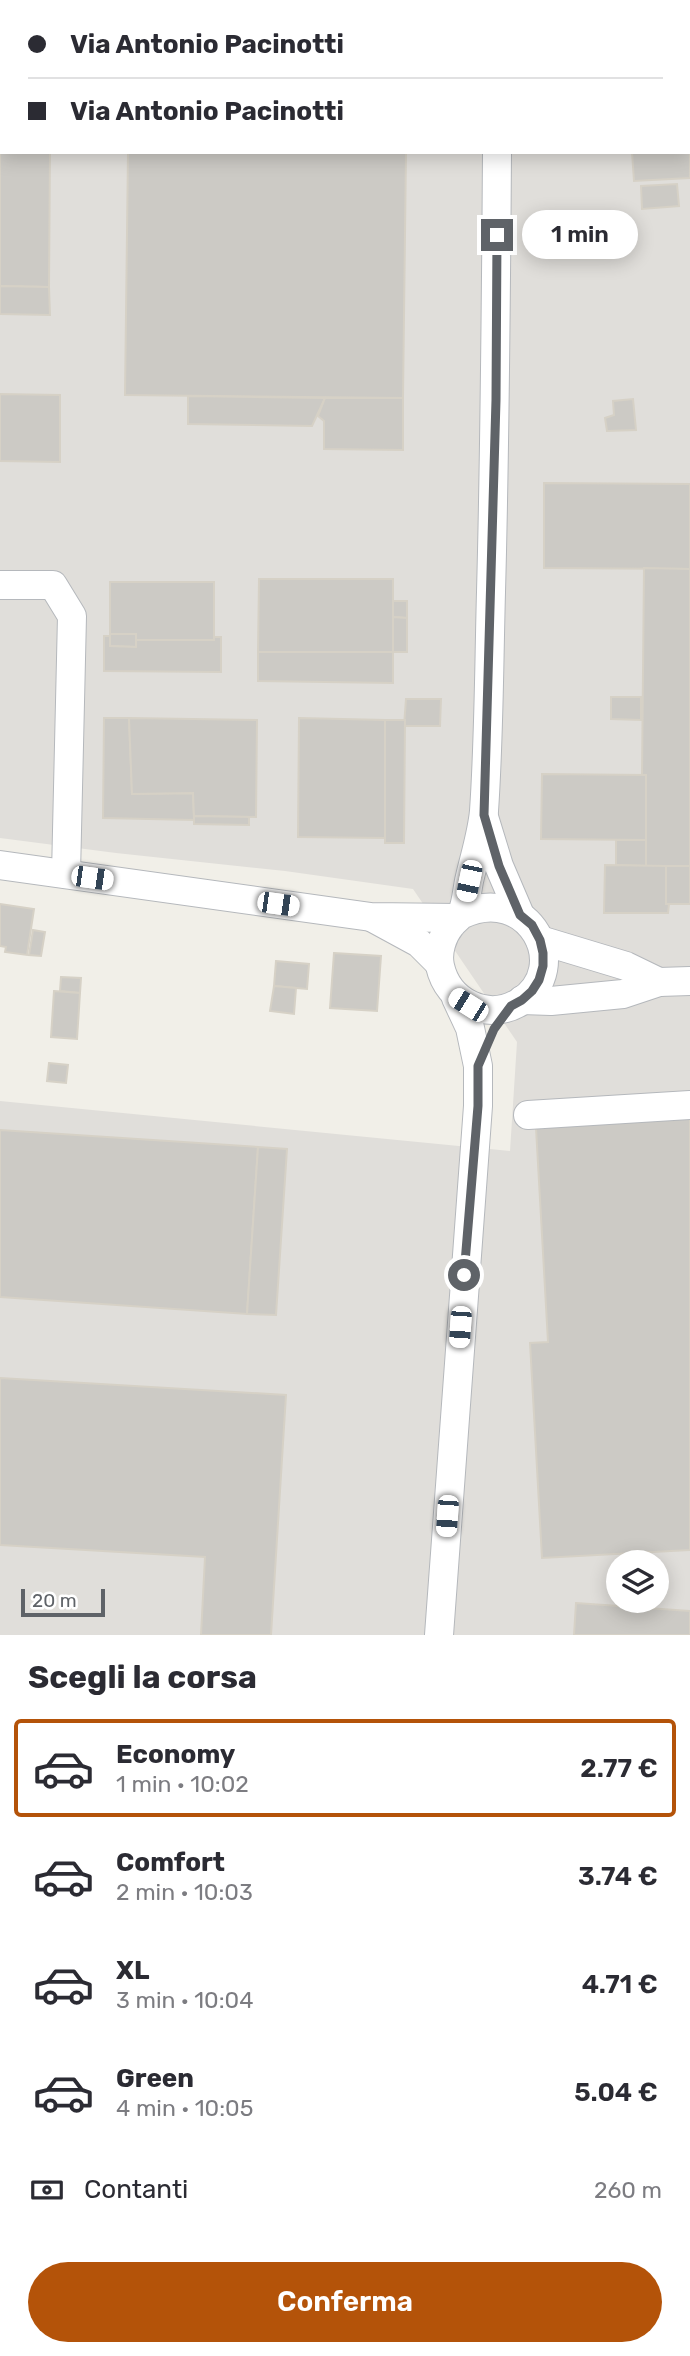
<!DOCTYPE html>
<html lang="it">
<meta charset="utf-8">
<style>
:root{--surface:#fff;--page:#f7f7f7;--text:#2b2b33;--muted:#7c7c81;--line:#e1e1e2;--accent:#b45309}
body{margin:0;font-family:Rubik,sans-serif;background:var(--page);color:var(--text);height:100vh;display:flex;flex-direction:column;font-size:26px;white-space:nowrap}
*{box-sizing:border-box;margin:0}
p{font-size:23px;color:var(--muted)}
.icon{flex:none;width:38px;height:38px;fill:none;stroke:currentColor;stroke-width:2;stroke-linecap:round;stroke-linejoin:round}
.map{position:relative;height:1635px;overflow:hidden}
.drawer{display:flex;flex-direction:column;background:var(--surface);flex:1}
.drawer>*{flex:none}
.banner{position:absolute;left:0px;top:0px;width:691px;height:154px;box-shadow:0 4px 18px #0003;display:grid;align-content:center;height:154px;padding:0 28px;background:var(--surface)}
.buttons{position:absolute;left:606px;top:1550px;display:grid;gap:14px}
.buttons a{display:grid;place-items:center;width:63px;height:63px;border-radius:50%;background:var(--surface);box-shadow:0 4px 18px #0003;font-size:35px}
.scale{position:absolute;left:21px;bottom:18px;width:84px;box-sizing:border-box;padding-left:7px;border:4px solid #5f6368;border-top:0;font-size:19px;line-height:24px;white-space:nowrap;color:#5f6368;-webkit-text-stroke:5px #fff;paint-order:stroke}
.end{position:absolute;width:32px;height:32px;margin:-16px;border:9px solid #5f6368;background:#fff;box-shadow:0 0 0 4px #fff}
.from{border-radius:50%}
.bubble{position:absolute;height:49px;border-radius:24px;background:var(--surface);box-shadow:0 4px 18px #0003;font-size:23px;font-weight:600;line-height:49px;text-align:center}
.car{position:absolute;width:21px;height:42px;margin:-21px -10px;border-radius:9px;box-shadow:0 0 5px 2px #0007;background:linear-gradient(#fff 24%,#345 0 40%,#fff 0 76%,#345 0 86%,#fff 0)}
.banner b{display:flex;align-items:center;gap:24px;height:66px;font-size:26px}
.banner b+b{border-top:2px solid var(--line)}
.banner i{width:18px;height:18px;background:var(--text)}
ul{padding:0;list-style:none}
li{display:flex;align-items:center;gap:21px;height:98px;margin:0 14px 10px;padding:0 14px;border:4px solid transparent;border-radius:7px}
li div{flex:1}
li b{display:block;font-size:26px}
li em{font-style:normal;font-weight:600}
li.active{border-color:var(--accent)}
li>.icon{width:63px;height:63px;stroke-width:1.5}
h2{padding:0 28px;font-size:32px;line-height:84px}
.pay{display:flex;align-items:center;gap:18px;height:77px;padding:0 28px;font-size:26px}
.pay p{margin-inline-start:auto}
.cta{display:flex;gap:14px;margin-top:auto;padding:14px 28px}
.cta a{flex:1;height:80px;border-radius:42px;background:var(--accent);color:#fff;font-size:28px;font-weight:600;line-height:80px;text-align:center}
.map>svg:first-child{display:block}
</style>
<div class="map">
<svg width="690" height="1635" viewBox="0 0 690 1635">
<rect width="100%" height="100%" fill="#f1efe8"/>
<path fill="#e0deda" fill-rule="evenodd" d="M0,0H690V1635H0V1101L510,1151L517,1042L413,889L285,871L116,853L0,838ZM2,2H690V152H2ZM618,1563H656V1601H618Z"/>
<g fill="#cccac5" stroke="#d6d1c6" stroke-width="2">
<path d="M0,0H52V2H2V152H50L49,287L0,286Z"/>
<rect x="129" y="0" width="278" height="2"/>
<rect x="547" y="0" width="140" height="2"/>
<path d="M690,49V178L634,181L632,152H690Z"/>
<path d="M128,152H406L403,398L125,395Z"/>
<path d="M677,184L679,206L642,209L641,186Z"/>
<path d="M0,286L49,287L50,315L0,314Z"/>
<path d="M0,394L60,395V462L0,461Z"/>
<path d="M188,396L325,398L312,426L188,424Z"/>
<path d="M325,398H403V450L324,449V421L318,416Z"/>
<path d="M633,399L636,430L607,431L605,418L614,415L613,401Z"/>
<path d="M544,483L690,484V569L544,568Z"/>
<path d="M644,568L690,569V866H646V775H642Z"/>
<path d="M259,579H393V652H258Z"/>
<path d="M110,582H214V640H136V634H110Z"/>
<path d="M393,601H407V618L393,617Z"/>
<path d="M393,617L407,618V652H393Z"/>
<path d="M110,634H136V647L110,646Z"/>
<path d="M104,636H110V646L136,647V640H214V637H221V672L104,671Z"/>
<path d="M258,652H393V683L258,681Z"/>
<path d="M611,697H641V720L611,719Z"/>
<path d="M406,699H441L440,726H404Z"/>
<path d="M104,718H129L132,794L193,793L194,820L103,818Z"/>
<path d="M129,718L257,720L256,817L194,816L193,793L132,794Z"/>
<path d="M299,718L385,720V838L298,837Z"/>
<path d="M385,720H405L404,843H385Z"/>
<path d="M542,774L646,775V840L541,839Z"/>
<path d="M194,816L249,817V825L194,824Z"/>
<path d="M616,840H646V866L616,865Z"/>
<path d="M605,865L666,866V904H669L668,913H604Z"/>
<rect x="666" y="866" width="24" height="38"/>
<path d="M0,904L34,909L27,955L5,952L6,947L0,946Z"/>
<path d="M33,930L45,932L41,956L29,955Z"/>
<path d="M334,953L381,956L377,1011L330,1008Z"/>
<path d="M276,961L309,964L307,989L274,986Z"/>
<path d="M61,977L81,978L80,993L60,991Z"/>
<path d="M274,986L296,988L294,1014L270,1011Z"/>
<path d="M54,991L80,993L77,1039L51,1037Z"/>
<path d="M49,1063L68,1065L66,1083L47,1081Z"/>
<path d="M690,1118V1550L542,1558L530,1343L548,1342L536,1128Z"/>
<path d="M0,1130L258,1147L247,1314L0,1297Z"/>
<path d="M258,1147L287,1149L276,1315L247,1314Z"/>
<path d="M0,1378L286,1395L271,1635H201L205,1557L0,1545Z"/>
<path d="M576,1603L690,1611V1635H574Z"/>
</g>
<g fill="none" stroke-linecap="round" stroke-linejoin="round">
<g stroke="#b5b8bc" stroke-width="30">
<g id="minor">
<path d="M498,2V0"/>
<path d="M0,585H53L72,616L66,874"/>
<path d="M484,817L499,866L520,915"/>
<path d="M0,865L371,917L457,918"/>
<path d="M461,915C529,882 574,968 520,1002C487,1022 448,1002 440,966C437,952 442,936 451,925C454,921 460,917 462,913C466,904 467,891 469,881C474,858 482,834 484,811C489,738 489,665 491,592C495,445 496,299 497,152"/>
<path d="M373,918L419,943L439,963"/>
<path d="M540,940L626,966L659,982"/>
<path d="M522,1000L551,1001L623,994L659,982L690,981"/>
<path d="M528,1115L690,1105"/>
<path d="M439,1635L478,1106V1066L470,1028L456,998"/>
</g>
</g>
<use href="#minor" stroke="#fff" stroke-width="28"/>
</g>
<g fill="none" stroke-linecap="round" stroke-linejoin="round">
<path stroke="#5f6368" stroke-width="9" d="M464,1275L478,1106V1066L494,1029L511,1006L522,1000L532,991L539,980L543,966V953L540,940L532,925L520,915L499,866L484,815L496,400L497,235"/>
</g>
</svg>
<div class="buttons">
<a><svg class="icon" aria-label="layers" viewBox="0 0 24 24"><path d="M12 4l9 5-9 5-9-5zM3 14l9 5 9-5"/></svg></a>
</div>
<div class="scale">20 m</div>
<i class="end from" style="left:464px;top:1275px"></i>
<i class="end" style="left:497px;top:235px"></i>
<div class="bubble" style="left:522px;top:210px;width:116px">1 min</div>
<i class="car" style="left:92px;top:878px;rotate:98deg"></i>
<i class="car" style="left:469px;top:881px;rotate:192deg"></i>
<i class="car" style="left:278px;top:904px;rotate:98deg"></i>
<i class="car" style="left:468px;top:1005px;rotate:302deg"></i>
<i class="car" style="left:460px;top:1327px;rotate:184deg"></i>
<i class="car" style="left:447px;top:1516px;rotate:184deg"></i>
<div class="banner">
<b><i class="from"></i>Via Antonio Pacinotti</b>
<b><i></i>Via Antonio Pacinotti</b>
</div>
</div>
<section class="drawer">
<h2>Scegli la corsa</h2>
<ul>
<li class="active"><svg class="icon" aria-label="car" viewBox="0 0 24 24"><path d="M5 17H2v-5l4-1 3-4h7l3 4 3 1v5h-3M9 17h6M6 11h13"/><circle cx="7" cy="17" r="2"/><circle cx="17" cy="17" r="2"/></svg><div><b>Economy</b><p>1 min · 10:02</p></div><em>2.77 €</em></li>
<li><svg class="icon" aria-label="car" viewBox="0 0 24 24"><path d="M5 17H2v-5l4-1 3-4h7l3 4 3 1v5h-3M9 17h6M6 11h13"/><circle cx="7" cy="17" r="2"/><circle cx="17" cy="17" r="2"/></svg><div><b>Comfort</b><p>2 min · 10:03</p></div><em>3.74 €</em></li>
<li><svg class="icon" aria-label="car" viewBox="0 0 24 24"><path d="M5 17H2v-5l4-1 3-4h7l3 4 3 1v5h-3M9 17h6M6 11h13"/><circle cx="7" cy="17" r="2"/><circle cx="17" cy="17" r="2"/></svg><div><b>XL</b><p>3 min · 10:04</p></div><em>4.71 €</em></li>
<li><svg class="icon" aria-label="car" viewBox="0 0 24 24"><path d="M5 17H2v-5l4-1 3-4h7l3 4 3 1v5h-3M9 17h6M6 11h13"/><circle cx="7" cy="17" r="2"/><circle cx="17" cy="17" r="2"/></svg><div><b>Green</b><p>4 min · 10:05</p></div><em>5.04 €</em></li>
</ul>
<div class="pay"><svg class="icon" aria-label="cash" viewBox="0 0 24 24"><path d="M3 7h18v10H3z"/><circle cx="12" cy="12" r="2"/></svg>Contanti<p>260 m</p></div>
<div class="cta"><a>Conferma</a></div>
</section>
